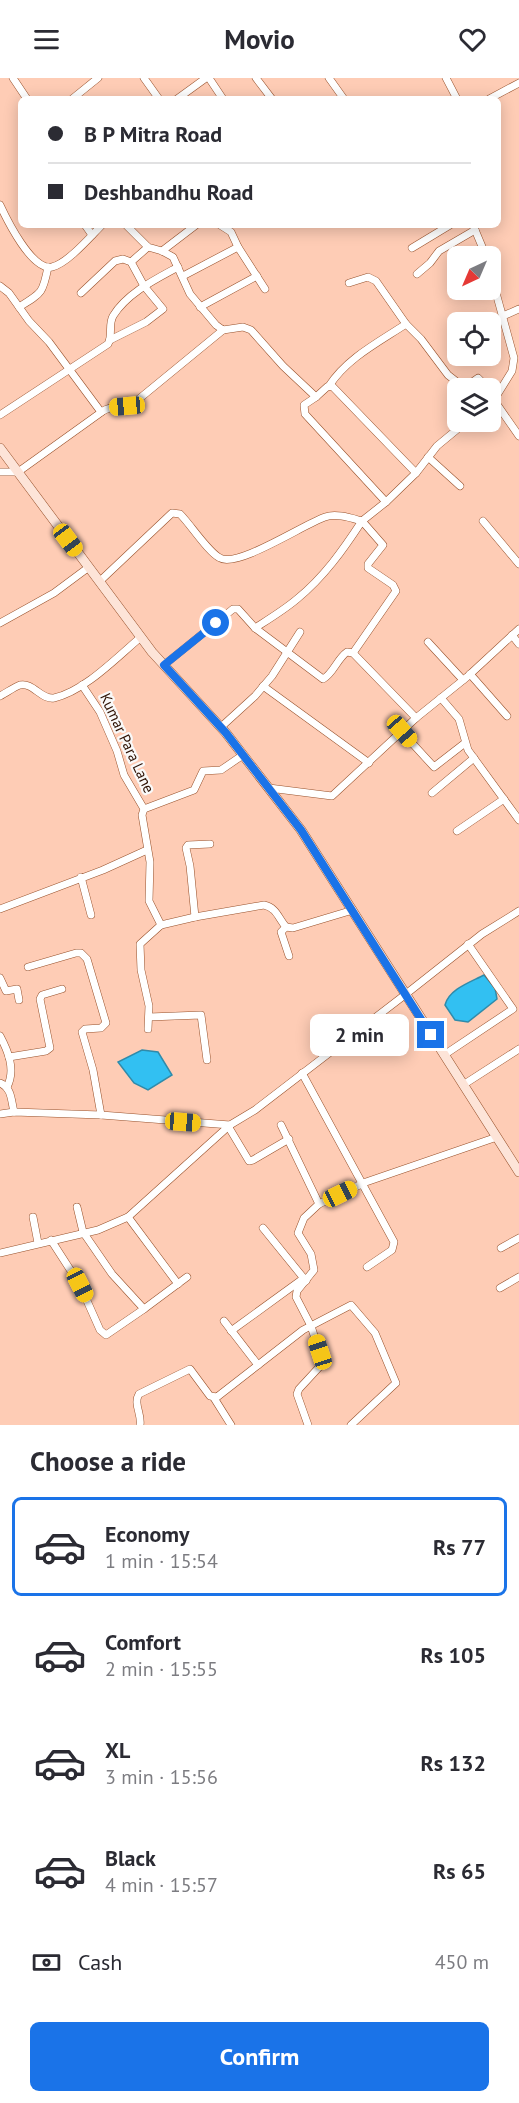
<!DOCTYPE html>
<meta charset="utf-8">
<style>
:root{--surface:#fff;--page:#f7f7f7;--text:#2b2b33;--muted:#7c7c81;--line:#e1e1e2;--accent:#1a73e8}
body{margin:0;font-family:"PT Sans",sans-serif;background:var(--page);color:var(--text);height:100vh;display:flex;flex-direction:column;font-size:22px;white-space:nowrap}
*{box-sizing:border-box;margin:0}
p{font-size:20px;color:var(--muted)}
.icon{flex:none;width:33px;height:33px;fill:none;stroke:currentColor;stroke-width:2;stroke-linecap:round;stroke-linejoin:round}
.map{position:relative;height:1347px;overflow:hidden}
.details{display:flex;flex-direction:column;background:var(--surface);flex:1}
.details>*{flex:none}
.guide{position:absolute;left:18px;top:18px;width:483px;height:132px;border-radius:9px;box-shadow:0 3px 15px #0003;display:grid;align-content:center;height:132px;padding:0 30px;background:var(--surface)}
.needle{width:39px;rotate:224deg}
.tools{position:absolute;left:447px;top:168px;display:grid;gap:12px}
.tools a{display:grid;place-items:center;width:54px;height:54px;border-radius:9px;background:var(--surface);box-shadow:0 3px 15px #0003;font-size:30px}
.end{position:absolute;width:27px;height:27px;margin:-14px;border:8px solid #1a73e8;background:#fff;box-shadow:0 0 0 3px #fff}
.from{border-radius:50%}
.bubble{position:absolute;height:42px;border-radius:9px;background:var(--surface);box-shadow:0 3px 15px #0003;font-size:20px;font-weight:600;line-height:42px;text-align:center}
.car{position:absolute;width:18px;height:36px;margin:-18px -9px;border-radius:8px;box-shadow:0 0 4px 2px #0007;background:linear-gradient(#f5c518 24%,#345 0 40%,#f5c518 0 76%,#345 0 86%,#f5c518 0)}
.guide b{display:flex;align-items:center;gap:21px;height:57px;font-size:22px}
.guide b+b{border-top:2px solid var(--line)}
.guide i{width:15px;height:15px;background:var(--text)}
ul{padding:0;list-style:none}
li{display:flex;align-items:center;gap:18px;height:99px;margin:0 12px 9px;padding:0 18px;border:3px solid transparent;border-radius:9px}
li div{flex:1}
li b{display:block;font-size:22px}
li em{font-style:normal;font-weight:600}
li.on{border-color:var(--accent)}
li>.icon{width:54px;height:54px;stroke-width:1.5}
h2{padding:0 30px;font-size:27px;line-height:72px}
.pay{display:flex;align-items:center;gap:15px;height:66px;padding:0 30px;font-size:22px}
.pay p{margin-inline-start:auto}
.primary-button{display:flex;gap:12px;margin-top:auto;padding:12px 30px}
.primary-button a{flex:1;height:69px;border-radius:9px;background:var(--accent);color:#fff;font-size:24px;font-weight:600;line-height:69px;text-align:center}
header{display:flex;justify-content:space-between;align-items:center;height:78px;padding:0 30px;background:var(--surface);font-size:27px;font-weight:600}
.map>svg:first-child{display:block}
</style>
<header><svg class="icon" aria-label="menu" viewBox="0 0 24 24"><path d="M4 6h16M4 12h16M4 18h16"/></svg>Movio<svg class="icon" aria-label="heart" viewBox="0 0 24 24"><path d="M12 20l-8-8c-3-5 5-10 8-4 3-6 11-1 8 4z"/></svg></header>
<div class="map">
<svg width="519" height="1347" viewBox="0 0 519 1347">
<rect width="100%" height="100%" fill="#feccb5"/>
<g fill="#32c0f2" stroke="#308baa" stroke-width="1.5">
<path d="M484,897L495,910L497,921L468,944L455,942L445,927C449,911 471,904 484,897Z"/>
<path d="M142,972L158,974L172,997L148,1012L134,1005L118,984Z"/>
</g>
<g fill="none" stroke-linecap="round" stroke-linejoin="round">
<g stroke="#98512b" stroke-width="8">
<g id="street">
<path d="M13,0L27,21"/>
<path d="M144,0L159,21"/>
<path d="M209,0L223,21"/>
<path d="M256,0L272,21"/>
<path d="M329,0L344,21"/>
<path d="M446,0L457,21"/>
<path d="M72,21L98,0"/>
<path d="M177,21L206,0"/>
<path d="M489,21L519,5"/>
<path d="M0,127C7,142 32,193 52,189C68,185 90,159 102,147"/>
<path d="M85,147L92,157"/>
<path d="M126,147L148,169L162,173L173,179L190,216L216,247L223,252L243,249L251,252L283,288L316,319L304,327L305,336L386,424"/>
<path d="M220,147L231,154L238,169"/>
<path d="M473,147L486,178"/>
<path d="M412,170L450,147"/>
<path d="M162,173L196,147"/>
<path d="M131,184L148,169"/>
<path d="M490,193L514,280L512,293L494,322L519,358"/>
<path d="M417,196L430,185L439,173L475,152"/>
<path d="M183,198L238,169L265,211"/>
<path d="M349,205L368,199L376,203L406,246"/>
<path d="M0,208L9,215L29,243L49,264L101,334"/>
<path d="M81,215L115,183L123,181L131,184L144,208L163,231L146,244L110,262"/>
<path d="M19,229C42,215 43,215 48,189"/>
<path d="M200,229L257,198"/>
<path d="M503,238L519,231"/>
<path d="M329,308C347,280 379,264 406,246L421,261L448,297L457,304L468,307L478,300L488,310"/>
<path d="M316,319L327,309L332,308L416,395"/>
<path d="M0,337L108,266C113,257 108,247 113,238C127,215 156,201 178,189"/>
<path d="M428,379L460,408"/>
<path d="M0,394H18L103,333C112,327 124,330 134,325L223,252"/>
<path d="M483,443L519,486"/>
<path d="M100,503L172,435L180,436C191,447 208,474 220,480C238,490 304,446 325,439C336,435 351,440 362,443L386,424L416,395L437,368L466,344"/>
<path d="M0,545L54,515L89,489"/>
<path d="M255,550C269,541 284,532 297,521C324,499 343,472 362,443L383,467L368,486V490L393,507L396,513L353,575"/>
<path d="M512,557L519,566"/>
<path d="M428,564L463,602"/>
<path d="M164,587L233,531H238L255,550L323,601C333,596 337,581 347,574L353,575L416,640"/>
<path d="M470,596L507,638"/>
<path d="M82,607L100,634L117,673L124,697L144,731L142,737L150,784L149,823L161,847"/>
<path d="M263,608L369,685"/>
<path d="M0,618C6,615 14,609 20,607C33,604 41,622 54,620C85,613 117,579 141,559"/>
<path d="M441,620L459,641L468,672L519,742"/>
<path d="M221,649L255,618L272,598L300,554"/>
<path d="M401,653L434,689L465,665"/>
<path d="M269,710L332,718L416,640L467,599L519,551"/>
<path d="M432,715L474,680"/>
<path d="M144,731L194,712L203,693L221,692L243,677"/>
<path d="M457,753L504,721"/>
<path d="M81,799L91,837"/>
<path d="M0,831L103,792L147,772"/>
<path d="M195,839L190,788L186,770L188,767L210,766"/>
<path d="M286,849L281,854L289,878"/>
<path d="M28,889L76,875H81L87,881L106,945L101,950L85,951L82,954L93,992L101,1037"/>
<path d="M0,900L6,913L17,911L19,922"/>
<path d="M149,939L201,937L207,982"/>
<path d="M148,951L149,928L141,892L140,866L161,847L195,839L264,827C277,830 278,840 286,849L293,850L353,832"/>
<path d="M0,958C8,973 16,992 7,1009"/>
<path d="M444,977L513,931L468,866"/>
<path d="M9,979L46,973L50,970L40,921L42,917L62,911"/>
<path d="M302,995L394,1164L392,1172L367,1189"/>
<path d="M0,1005C12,1010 11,1022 14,1034"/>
<path d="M463,1007L519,971"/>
<path d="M0,1036L14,1034L101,1037L230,1047"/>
<path d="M281,1047L319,1126L304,1140L298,1155L311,1176L314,1192L297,1213L296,1219L311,1248L323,1285L299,1311L297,1316L308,1347"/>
<path d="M228,1048L249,1083L253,1082L289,1061"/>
<path d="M319,1126L366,1104L497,1059"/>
<path d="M77,1129L83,1154L112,1196L144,1231"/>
<path d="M33,1139L38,1165"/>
<path d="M128,1139L178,1206"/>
<path d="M263,1150L306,1203"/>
<path d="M51,1162L80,1207L100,1252L106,1257L144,1231L187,1199"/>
<path d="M501,1170L519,1160"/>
<path d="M0,1175L98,1152L128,1139L230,1047L255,1032L406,916L482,856L519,833"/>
<path d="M500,1210L519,1199"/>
<path d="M224,1243L258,1287"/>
<path d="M231,1253L304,1200"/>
<path d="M214,1320L231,1347"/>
<path d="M140,1347C142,1336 133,1326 139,1316L190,1291L210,1318L217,1319L303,1252L351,1227L375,1255L396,1305L351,1347"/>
</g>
</g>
<g stroke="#98512b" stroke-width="10">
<path id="secondary" d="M0,370L152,574L226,655L301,752L519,1094"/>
</g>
<use href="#street" stroke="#fff" stroke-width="7"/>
<use href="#secondary" stroke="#fde4d8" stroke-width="9"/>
</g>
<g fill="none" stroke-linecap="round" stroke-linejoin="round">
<path stroke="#1a73e8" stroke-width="8" d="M216,545L164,587L226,655L301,752L431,957"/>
</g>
<g text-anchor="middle" stroke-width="4.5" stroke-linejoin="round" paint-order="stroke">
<g font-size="15" fill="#2d1002" stroke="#f9f9f9">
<text transform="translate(127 665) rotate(65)" y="5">Kumar Para Lane</text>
</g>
</g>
</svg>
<div class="tools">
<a><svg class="needle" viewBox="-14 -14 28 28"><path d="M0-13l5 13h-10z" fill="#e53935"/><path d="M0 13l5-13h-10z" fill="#7c7c81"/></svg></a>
<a><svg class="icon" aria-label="locate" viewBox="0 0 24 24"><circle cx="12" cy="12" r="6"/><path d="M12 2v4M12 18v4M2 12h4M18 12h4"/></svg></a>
<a><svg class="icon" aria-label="layers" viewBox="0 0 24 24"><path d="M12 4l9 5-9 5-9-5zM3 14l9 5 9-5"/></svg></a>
</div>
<i class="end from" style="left:216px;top:545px"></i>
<i class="end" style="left:431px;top:957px"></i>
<div class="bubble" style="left:310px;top:936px;width:99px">2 min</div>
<i class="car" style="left:127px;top:328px;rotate:265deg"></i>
<i class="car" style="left:68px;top:462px;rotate:143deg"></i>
<i class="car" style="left:402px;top:653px;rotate:139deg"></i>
<i class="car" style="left:183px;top:1044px;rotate:94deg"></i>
<i class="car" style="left:340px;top:1116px;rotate:64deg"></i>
<i class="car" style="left:80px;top:1207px;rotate:153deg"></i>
<i class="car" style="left:320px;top:1274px;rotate:342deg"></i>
<div class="guide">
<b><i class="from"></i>B P Mitra Road</b>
<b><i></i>Deshbandhu Road</b>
</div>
</div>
<section class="details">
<h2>Choose a ride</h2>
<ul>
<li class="on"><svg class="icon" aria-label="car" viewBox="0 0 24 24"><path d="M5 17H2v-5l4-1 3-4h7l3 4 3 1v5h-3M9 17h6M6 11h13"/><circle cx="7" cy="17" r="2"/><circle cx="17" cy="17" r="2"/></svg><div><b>Economy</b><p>1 min · 15:54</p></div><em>Rs 77</em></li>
<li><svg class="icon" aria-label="car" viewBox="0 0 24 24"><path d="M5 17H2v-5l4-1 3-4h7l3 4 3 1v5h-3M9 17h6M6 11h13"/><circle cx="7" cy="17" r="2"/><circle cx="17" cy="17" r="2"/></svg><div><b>Comfort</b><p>2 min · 15:55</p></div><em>Rs 105</em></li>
<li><svg class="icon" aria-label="car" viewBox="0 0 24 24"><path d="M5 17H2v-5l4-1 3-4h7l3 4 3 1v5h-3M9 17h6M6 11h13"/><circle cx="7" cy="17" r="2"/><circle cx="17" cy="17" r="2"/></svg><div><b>XL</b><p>3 min · 15:56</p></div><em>Rs 132</em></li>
<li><svg class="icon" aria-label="car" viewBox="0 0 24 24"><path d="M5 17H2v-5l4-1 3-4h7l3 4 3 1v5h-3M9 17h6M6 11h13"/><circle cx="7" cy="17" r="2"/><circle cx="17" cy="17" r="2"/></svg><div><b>Black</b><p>4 min · 15:57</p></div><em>Rs 65</em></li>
</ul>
<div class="pay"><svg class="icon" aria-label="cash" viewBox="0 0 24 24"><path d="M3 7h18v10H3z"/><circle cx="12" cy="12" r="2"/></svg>Cash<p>450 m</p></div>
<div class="primary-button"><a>Confirm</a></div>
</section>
